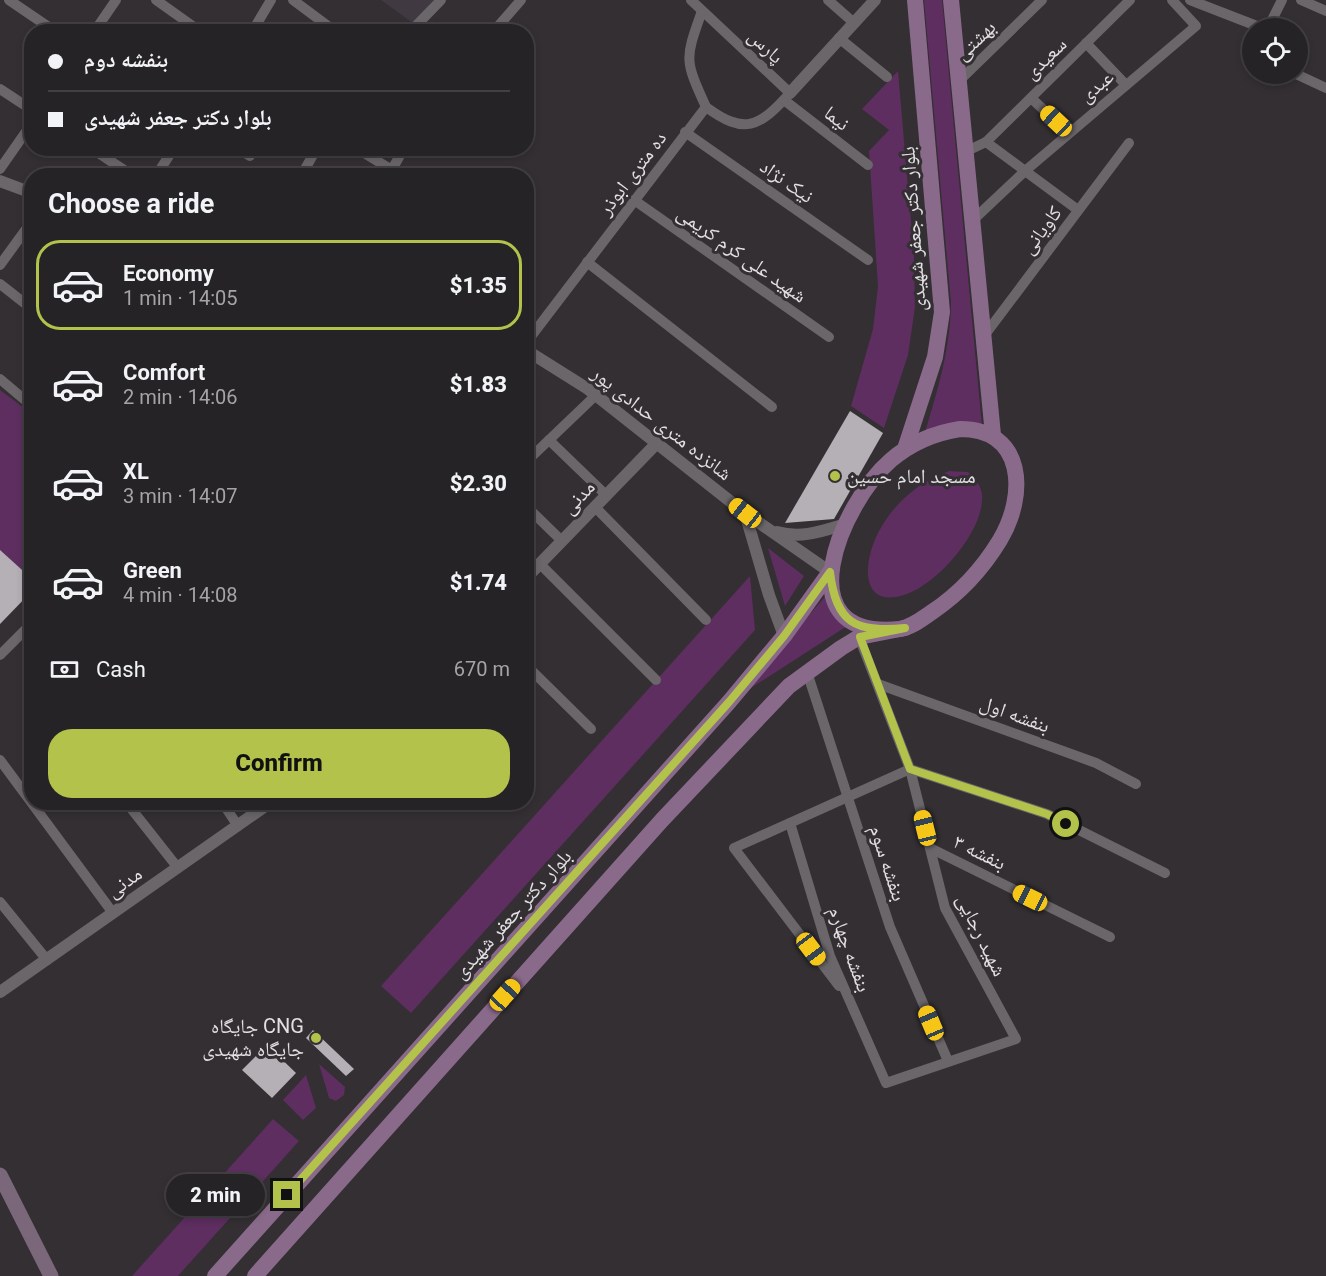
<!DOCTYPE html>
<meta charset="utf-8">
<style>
:root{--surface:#262326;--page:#322f32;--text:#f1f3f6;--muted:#a4a4a7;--line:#424043;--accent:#b3c24b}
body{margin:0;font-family:Roboto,"Noto Naskh Arabic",sans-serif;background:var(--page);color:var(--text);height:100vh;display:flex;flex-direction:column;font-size:22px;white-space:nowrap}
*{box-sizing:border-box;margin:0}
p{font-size:20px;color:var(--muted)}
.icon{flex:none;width:33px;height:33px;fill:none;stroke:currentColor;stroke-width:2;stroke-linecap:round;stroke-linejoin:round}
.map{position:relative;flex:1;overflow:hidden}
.side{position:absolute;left:24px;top:168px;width:510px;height:642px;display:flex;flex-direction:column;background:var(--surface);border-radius:24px;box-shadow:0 3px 9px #0003,0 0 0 2px var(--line)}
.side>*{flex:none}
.top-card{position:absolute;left:24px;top:24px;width:510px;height:132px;border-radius:24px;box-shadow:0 3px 9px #0003,0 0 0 2px var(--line);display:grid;align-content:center;height:132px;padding:0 24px;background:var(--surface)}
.tools{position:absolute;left:1242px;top:18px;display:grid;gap:12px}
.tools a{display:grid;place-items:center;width:66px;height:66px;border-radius:50%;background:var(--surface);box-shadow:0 3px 9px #0003,0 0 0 2px var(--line);font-size:30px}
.end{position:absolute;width:27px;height:27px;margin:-14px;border:8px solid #b3c24b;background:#111;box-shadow:0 0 0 3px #111}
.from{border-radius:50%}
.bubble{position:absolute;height:42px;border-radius:21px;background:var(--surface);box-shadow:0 3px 9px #0003,0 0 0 2px var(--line);font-size:20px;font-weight:800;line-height:42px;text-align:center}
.car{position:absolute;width:18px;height:36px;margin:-18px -9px;border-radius:8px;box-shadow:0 0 4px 2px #0007;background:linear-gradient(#f5c518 24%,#345 0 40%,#f5c518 0 76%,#345 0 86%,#f5c518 0)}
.top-card b{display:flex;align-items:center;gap:21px;height:57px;font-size:22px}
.top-card b+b{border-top:2px solid var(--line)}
.top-card i{width:15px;height:15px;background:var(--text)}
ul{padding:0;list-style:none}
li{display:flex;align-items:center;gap:18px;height:90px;margin:0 12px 9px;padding:0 12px;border:3px solid transparent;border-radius:24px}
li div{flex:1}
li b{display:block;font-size:22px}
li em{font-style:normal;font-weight:800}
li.active{border-color:var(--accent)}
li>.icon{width:54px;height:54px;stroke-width:1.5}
h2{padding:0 24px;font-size:27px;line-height:72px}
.pay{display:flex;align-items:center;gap:15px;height:66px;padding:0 24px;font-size:22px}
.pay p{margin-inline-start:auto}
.primary-button{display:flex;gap:12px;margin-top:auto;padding:12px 24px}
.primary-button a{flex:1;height:69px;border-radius:24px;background:var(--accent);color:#111;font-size:24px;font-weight:800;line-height:69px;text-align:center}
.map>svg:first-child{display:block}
</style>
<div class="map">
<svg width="1326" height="1276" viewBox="0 0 1326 1276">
<rect width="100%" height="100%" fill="#332f33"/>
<path fill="#413941" d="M381,0H434L413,23Z"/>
<g fill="#5d2e5f">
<path d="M924,0H942L983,437L967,433L923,439C937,392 950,352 951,303Z"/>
<path d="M898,71L914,256L915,307L908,355L884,428L851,406L873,329L878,286L869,151L889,130L862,109Z"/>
<path d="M0,390L32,414L31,591L0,624Z"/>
<path d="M949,471L968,472C975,479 981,485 982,495C985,530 938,583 907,594C859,611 863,562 878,533C893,504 918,482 949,471Z"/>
<path d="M768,548L804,576L785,606Z"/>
<path d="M750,576L755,630L411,1013L381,986Z"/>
<path d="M830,591L858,619L737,697Z"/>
<path d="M319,1064L345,1087L344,1095L336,1101L329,1098Z"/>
<path d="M306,1075L316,1108L303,1120L283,1100Z"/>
<path d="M273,1119L299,1141L178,1276H132Z"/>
</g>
<g fill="#b5b0b5">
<path d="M850,411L883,433L834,519L785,523Z"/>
<path d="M0,550L32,579V591L0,624Z"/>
<path d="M313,1030L354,1069L346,1076L306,1038Z"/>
<path d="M267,1045L296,1073L272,1098L242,1070Z"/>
</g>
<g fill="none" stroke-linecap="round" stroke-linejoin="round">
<g stroke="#6a666a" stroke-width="10">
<path d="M9,0L56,32"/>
<path d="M156,0L201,32"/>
<path d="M293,0L336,32"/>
<path d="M691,0L790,93C759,128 744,135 706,107"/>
<path d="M828,0L853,22"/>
<path d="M1190,0L1262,28"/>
<path d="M1301,0L1326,11"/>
<path d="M1268,28L1282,0"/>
<path d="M94,32L116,0"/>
<path d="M252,32L271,0"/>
<path d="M410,32L441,0"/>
<path d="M493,32L521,0"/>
<path d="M839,38L887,77"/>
<path d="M1086,43L1126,85"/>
<path d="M1296,74L1326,88"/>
<path d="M959,81L1042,0"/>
<path d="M0,89L32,110"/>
<path d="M1031,98L1069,133"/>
<path d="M784,100L868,165"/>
<path d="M685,132L868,260"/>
<path d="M986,142L1130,0"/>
<path d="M91,148L133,176"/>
<path d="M237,148L250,156"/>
<path d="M356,148L392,170"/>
<path d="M967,151L986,142L1078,210"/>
<path d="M0,169L32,123"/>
<path d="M389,175L404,148"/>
<path d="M156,176L174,148"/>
<path d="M301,176L317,148"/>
<path d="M634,200L829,337"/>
<path d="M972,221L1025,171L1196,26L1172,0"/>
<path d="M587,262L772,407"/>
<path d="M0,265L32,221"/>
<path d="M0,284L32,309"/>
<path d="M984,336L1129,143"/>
<path d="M526,343L706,107C684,59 685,59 702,11"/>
<path d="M0,379L32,406"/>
<path d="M549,440L606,495"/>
<path d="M526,462L596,395"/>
<path d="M526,506L562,541"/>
<path d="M595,507L706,620"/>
<path d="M540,564L656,680"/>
<path d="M0,655L32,623"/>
<path d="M526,665L591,729"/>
<path d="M807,672L890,927L948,1061"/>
<path d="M878,684L1096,763L1136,784"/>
<path d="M0,760L113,913"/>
<path d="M126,802L178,868"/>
<path d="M222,802L238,826"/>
<path d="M790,823L830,956L886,1083L1016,1039L945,908L910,769L859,637"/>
<path d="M930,848L1110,937"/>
<path d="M0,902L47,960"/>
<path d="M839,986L734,848L910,769L1047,814L1165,873"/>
</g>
<g stroke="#6a666a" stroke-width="12">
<path d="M790,93L875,0"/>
<path d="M0,181L32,193"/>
<path d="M526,350L588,389L745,513L830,572"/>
<path d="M745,513L769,595L784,636"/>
<path d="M777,532C802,539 822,531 846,524"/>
<path d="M526,578L657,443"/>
<path d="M0,992L271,802"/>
</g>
<path stroke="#7a687a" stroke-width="15" d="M0,1175L51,1276"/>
<g stroke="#8a6a8a" stroke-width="16">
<path d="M951,0L993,435"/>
<path d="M960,429C1025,429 1027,495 1000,540C983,568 959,594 932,612C923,618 912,627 900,629C782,641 841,503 891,460C911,443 934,433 960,429Z"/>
<path d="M905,449L935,357L942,312L915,0"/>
<path d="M215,1276L729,702L784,636L830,572"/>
<path d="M255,1276L662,820L789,686L841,648L859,637L905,628"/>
</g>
</g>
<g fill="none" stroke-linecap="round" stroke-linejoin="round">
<path stroke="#b3c24b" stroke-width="8" d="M287,1195L729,702L784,636L830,572C836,623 855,633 905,628L860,637L910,769L1047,814L1066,824"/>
</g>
<g fill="#b3c24b" stroke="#332f33" stroke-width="2">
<circle cx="835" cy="476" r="6"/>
<circle cx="316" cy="1038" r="6"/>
</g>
<g text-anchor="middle" stroke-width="6" stroke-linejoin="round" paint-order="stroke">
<g font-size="20" fill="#e3e0e3" stroke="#332f33">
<text transform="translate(975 40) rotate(-44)" y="7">بهشتی</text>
<text transform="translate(766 46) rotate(43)" y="7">پارس</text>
<text transform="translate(1045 58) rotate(-44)" y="7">سعیدی</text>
<text transform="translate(1096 86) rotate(-40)" y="7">عبدی</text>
<text transform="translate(837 118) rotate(38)" y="7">نیما</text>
<text transform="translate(632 173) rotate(-53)" y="7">ده متری ابوذر</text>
<text transform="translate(787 181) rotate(35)" y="7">نیک نژاد</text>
<text transform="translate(913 229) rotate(-94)" y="7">بلوار دکتر جعفر شهیدی</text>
<text transform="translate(1041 230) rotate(-53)" y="7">کاویانی</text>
<text transform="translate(742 254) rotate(35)" y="7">شهید علی کرم کریمی</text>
<text transform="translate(662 423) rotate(38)" y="7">شانزده متری حدادی پور</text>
<text transform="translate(578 497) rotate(-46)" y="7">مدنی</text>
<text transform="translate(1015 714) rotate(20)" y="7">بنفشه اول</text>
<text transform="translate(980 852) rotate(26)" y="7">بنفشه ۳</text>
<text transform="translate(888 863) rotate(72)" y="7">بنفشه سوم</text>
<text transform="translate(124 882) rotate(-35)" y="7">مدنی</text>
<text transform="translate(512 914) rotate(-48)" y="7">بلوار دکتر جعفر شهیدی</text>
<text transform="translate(982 935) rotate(64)" y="7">شهید رجایی</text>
<text transform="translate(850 949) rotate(70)" y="7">بنفشه چهارم</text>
</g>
<g font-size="20" fill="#e3e0e3" stroke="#332f33" text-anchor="start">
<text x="847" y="483">مسجد امام حسین</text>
<text x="304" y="1033" text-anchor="end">جایگاه CNG<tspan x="304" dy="23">جایگاه شهیدی</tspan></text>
</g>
</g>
</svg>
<div class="tools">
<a><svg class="icon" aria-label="locate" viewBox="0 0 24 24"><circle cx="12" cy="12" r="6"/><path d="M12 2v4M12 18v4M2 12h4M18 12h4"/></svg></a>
</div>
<i class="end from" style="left:1066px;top:824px"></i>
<i class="end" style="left:287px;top:1195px"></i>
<div class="bubble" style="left:166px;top:1174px;width:99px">2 min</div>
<i class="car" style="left:1056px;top:121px;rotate:313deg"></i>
<i class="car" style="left:745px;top:513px;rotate:308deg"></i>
<i class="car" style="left:925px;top:828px;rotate:346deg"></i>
<i class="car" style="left:1030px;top:898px;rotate:296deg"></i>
<i class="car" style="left:811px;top:949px;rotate:143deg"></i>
<i class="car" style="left:505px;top:995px;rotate:42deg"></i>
<i class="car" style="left:931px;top:1023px;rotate:337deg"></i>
<div class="top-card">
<b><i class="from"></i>بنفشه دوم</b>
<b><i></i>بلوار دکتر جعفر شهیدی</b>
</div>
<section class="side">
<h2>Choose a ride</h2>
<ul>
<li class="active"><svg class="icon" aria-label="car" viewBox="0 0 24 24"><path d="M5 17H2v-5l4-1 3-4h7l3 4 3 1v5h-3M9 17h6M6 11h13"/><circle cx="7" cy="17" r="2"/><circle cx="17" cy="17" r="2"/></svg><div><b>Economy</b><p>1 min · 14:05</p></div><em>$1.35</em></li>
<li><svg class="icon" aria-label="car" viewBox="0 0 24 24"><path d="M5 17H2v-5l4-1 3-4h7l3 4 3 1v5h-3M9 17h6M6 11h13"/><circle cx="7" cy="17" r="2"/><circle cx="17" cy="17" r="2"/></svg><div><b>Comfort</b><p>2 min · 14:06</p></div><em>$1.83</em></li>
<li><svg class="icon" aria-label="car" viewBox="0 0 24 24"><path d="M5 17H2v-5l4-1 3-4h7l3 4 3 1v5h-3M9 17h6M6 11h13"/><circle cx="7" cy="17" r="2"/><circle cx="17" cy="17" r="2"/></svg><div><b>XL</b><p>3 min · 14:07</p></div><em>$2.30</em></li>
<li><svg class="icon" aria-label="car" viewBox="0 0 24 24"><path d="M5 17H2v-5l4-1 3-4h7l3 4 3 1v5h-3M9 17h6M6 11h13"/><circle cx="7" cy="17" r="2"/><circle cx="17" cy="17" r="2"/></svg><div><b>Green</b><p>4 min · 14:08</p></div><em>$1.74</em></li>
</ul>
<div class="pay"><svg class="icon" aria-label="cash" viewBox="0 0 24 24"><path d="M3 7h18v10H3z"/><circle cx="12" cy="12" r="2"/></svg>Cash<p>670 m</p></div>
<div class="primary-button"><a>Confirm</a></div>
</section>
</div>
